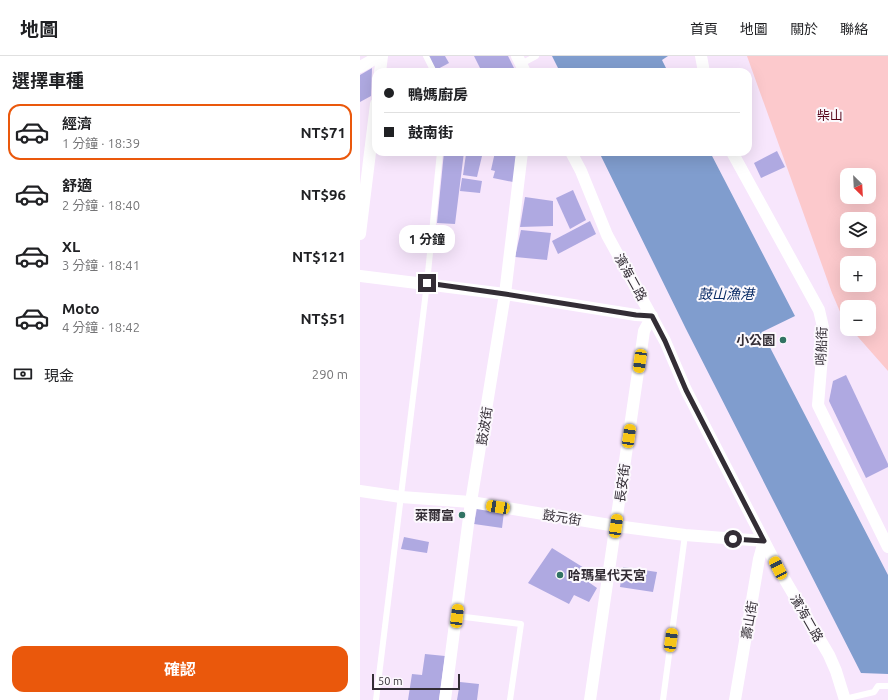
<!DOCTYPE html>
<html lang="zh-TW">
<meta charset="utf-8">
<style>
:root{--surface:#fff;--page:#f2f2f2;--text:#202124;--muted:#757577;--line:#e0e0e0;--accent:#ea580c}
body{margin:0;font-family:Ubuntu,"Noto Sans TC",sans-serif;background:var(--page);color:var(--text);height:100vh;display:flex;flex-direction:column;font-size:15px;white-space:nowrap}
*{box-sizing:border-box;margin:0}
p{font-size:13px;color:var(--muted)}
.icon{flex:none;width:22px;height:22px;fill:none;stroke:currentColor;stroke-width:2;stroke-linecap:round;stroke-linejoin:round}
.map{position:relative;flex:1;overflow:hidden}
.details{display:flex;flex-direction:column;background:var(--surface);width:360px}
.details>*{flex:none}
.top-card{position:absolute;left:12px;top:12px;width:380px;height:88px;border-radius:12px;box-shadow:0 4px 16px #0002;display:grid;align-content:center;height:88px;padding:0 12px;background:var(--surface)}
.needle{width:26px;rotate:156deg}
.buttons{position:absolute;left:480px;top:112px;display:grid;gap:8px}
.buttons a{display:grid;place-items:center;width:36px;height:36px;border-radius:8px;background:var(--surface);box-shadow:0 4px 16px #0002;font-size:20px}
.scale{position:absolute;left:12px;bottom:10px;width:88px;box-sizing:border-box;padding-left:4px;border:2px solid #332d35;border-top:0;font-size:11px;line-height:14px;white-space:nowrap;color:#332d35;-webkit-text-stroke:3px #fcf9fd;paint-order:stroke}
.end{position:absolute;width:18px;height:18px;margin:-9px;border:5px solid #332d35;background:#fff;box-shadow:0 0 0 2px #fff}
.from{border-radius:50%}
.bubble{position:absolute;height:28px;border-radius:12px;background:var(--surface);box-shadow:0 4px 16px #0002;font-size:13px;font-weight:700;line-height:28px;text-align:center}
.car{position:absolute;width:12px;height:24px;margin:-12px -6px;border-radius:5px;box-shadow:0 0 3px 1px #0007;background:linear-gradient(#f5c518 24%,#345 0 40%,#f5c518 0 76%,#345 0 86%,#f5c518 0)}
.top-card b{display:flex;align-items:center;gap:14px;height:38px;font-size:15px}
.top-card b+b{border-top:1px solid var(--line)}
.top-card i{width:10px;height:10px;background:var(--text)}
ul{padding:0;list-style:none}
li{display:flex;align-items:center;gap:12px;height:56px;margin:0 8px 6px;padding:0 4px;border:2px solid transparent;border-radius:12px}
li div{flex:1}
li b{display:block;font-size:15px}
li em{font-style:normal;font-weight:700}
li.on{border-color:var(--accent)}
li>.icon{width:36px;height:36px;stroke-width:1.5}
h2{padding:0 12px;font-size:18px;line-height:48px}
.pay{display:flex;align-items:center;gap:10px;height:44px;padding:0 12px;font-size:15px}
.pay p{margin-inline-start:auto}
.action{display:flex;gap:8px;margin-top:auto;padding:8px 12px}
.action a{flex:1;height:46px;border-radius:12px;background:var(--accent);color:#fff;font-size:16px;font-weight:700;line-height:46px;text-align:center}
header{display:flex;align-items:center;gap:24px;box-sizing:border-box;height:56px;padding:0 20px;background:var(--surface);border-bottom:1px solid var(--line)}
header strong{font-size:19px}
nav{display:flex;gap:22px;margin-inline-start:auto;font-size:14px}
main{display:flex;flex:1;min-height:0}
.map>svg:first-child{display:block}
</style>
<header>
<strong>地圖</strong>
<nav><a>首頁</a><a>地圖</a><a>關於</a><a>聯絡</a></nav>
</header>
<main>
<section class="details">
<h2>選擇車種</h2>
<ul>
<li class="on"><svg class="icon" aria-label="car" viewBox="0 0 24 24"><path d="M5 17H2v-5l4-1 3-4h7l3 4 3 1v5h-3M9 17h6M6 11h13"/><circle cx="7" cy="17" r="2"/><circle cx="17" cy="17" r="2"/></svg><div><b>經濟</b><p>1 分鐘 · 18:39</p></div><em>NT$71</em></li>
<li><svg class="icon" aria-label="car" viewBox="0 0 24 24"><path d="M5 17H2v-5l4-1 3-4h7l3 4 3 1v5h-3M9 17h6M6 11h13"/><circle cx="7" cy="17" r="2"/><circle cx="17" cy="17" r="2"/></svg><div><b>舒適</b><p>2 分鐘 · 18:40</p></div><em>NT$96</em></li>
<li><svg class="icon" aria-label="car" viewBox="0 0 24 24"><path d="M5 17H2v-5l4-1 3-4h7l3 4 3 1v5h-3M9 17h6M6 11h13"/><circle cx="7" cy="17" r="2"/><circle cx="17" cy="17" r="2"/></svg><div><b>XL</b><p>3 分鐘 · 18:41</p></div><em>NT$121</em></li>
<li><svg class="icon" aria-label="car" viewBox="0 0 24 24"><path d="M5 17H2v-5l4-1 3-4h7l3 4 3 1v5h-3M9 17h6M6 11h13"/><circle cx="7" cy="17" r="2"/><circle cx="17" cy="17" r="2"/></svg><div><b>Moto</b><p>4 分鐘 · 18:42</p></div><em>NT$51</em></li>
</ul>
<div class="pay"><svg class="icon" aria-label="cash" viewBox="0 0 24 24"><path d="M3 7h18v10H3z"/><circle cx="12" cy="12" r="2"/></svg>現金<p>290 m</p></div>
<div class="action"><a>確認</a></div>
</section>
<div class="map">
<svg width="528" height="644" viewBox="0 0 528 644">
<rect width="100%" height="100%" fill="#f7e6fc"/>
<path fill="#fcc9cc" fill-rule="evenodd" d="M387,0H528V315L491,273H509V251H487V268L484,265L472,237ZM487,119H509V141H487ZM487,163H509V185H487ZM487,207H509V229H487Z"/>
<g fill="#809dce">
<path d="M192,0H308L302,4L308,16H200Z"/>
<path d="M239,96H350L435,260L402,276L528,519V618L501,617L326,273Z"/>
</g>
<g fill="#afa9e1">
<path d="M68,0H85L89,7L76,14Z"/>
<path d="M114,0H148L156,16H122Z"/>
<path d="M12,12L11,40L0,46V19Z"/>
<path d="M417,95L425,111L401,122L394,107Z"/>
<path d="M84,96H104L95,168L77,167Z"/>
<path d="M135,96L158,98L153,126L133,122L135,115L131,114Z"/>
<path d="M106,98L122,100L117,121L103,119Z"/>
<path d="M102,122L122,125L120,137L100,135Z"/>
<path d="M213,134L226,164L210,173L196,142Z"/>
<path d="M165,141L193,145V170L160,171Z"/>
<path d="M230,165L236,178L198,198L192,185Z"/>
<path d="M161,174L191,177L187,204L155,201Z"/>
<path d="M486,319L528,408V411L506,422L469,345L473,325Z"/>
<path d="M117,452L144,456L142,472L114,468Z"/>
<path d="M44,481L69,486L67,497L41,493Z"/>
<path d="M192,492L229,515L224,523L237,532L229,546L214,539L209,548L168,527Z"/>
<path d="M263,511L297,516L293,536L260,531Z"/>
<path d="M65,598L85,600L79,644H48L52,618L62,619Z"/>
<path d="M100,626L119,628L117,644H97Z"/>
</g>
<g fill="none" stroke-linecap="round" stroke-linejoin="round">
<g stroke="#fff" stroke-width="6">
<path d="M66,0L74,16"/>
<path d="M161,8L176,0"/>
<path d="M97,560L161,568L150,644"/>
<path d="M485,643L514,636L518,630H528"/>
<path d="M16,644L67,227L80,96"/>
<path d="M303,644L325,479"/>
</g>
<g stroke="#fff" stroke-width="12">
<path d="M157,0L165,16"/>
<path d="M341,0L344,16"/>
<path d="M0,11L20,0"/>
<path d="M20,16L22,0"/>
<path d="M211,96L221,115L247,179L305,285L326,334L418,512L469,599L476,615L485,644"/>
<path d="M372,96L459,254L463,271V288L458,349L528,491"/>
<path d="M0,178L16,48"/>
<path d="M0,220L145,238L276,259L292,260L284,275L230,644"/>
<path d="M0,435L41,441L111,446L256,470L325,479L404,485L399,503L375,644"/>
<path d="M85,644L111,446L145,238L162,96"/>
</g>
</g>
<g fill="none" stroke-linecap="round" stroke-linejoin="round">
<path stroke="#332d35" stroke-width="5" d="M67,227L145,238L276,259L292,260L305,285L326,334L404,485L373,483"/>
</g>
<g fill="#317363" stroke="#fcf9fd" stroke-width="1.5">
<circle cx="423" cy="284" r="4"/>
<circle cx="102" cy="459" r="4"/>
<circle cx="200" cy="519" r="4"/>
</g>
<g text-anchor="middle" stroke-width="4" stroke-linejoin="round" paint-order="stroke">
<g font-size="13" fill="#550519" stroke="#fcf9fd">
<text x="470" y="64">柴山</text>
</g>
<g font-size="13" fill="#332d35" stroke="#fcf9fd">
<text transform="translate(271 221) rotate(61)" y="5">濱海二路</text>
<text transform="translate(461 290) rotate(-88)" y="5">哨船街</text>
<text transform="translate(124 370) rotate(-81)" y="5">鼓波街</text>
<text transform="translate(262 427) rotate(-82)" y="5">長安街</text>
<text transform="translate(202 461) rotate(9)" y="5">鼓元街</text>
<text transform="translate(447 562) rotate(60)" y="5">濱海二路</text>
<text transform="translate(389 564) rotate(-80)" y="5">壽山街</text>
</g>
<g font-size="13" font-weight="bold" fill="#332d35" stroke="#fcf9fd" text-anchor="end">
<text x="415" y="289">小公園</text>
<text x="94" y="464">萊爾富</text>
<text x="208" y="524" text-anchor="start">哈瑪星代天宮</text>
</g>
<g font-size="14" font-style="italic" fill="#092b65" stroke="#fcf9fd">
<text x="366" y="243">鼓山漁港</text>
</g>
</g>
</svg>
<div class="buttons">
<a><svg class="needle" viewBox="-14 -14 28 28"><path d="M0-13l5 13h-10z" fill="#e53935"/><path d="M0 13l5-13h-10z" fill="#757577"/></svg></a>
<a><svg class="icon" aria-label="layers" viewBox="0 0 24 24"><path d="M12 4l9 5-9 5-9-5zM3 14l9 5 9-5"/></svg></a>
<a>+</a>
<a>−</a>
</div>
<div class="scale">50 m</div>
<i class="end from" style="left:373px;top:483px"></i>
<i class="end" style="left:67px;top:227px"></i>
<div class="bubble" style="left:39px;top:169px;width:56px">1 分鐘</div>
<i class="car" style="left:280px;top:305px;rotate:188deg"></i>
<i class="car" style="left:269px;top:380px;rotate:8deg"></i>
<i class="car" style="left:138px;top:451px;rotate:279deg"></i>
<i class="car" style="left:256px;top:470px;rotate:8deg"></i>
<i class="car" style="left:418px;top:512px;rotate:333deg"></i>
<i class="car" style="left:97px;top:560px;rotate:7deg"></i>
<i class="car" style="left:311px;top:584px;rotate:8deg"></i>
<div class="top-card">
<b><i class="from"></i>鴨媽廚房</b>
<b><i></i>鼓南街</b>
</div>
</div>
</main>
